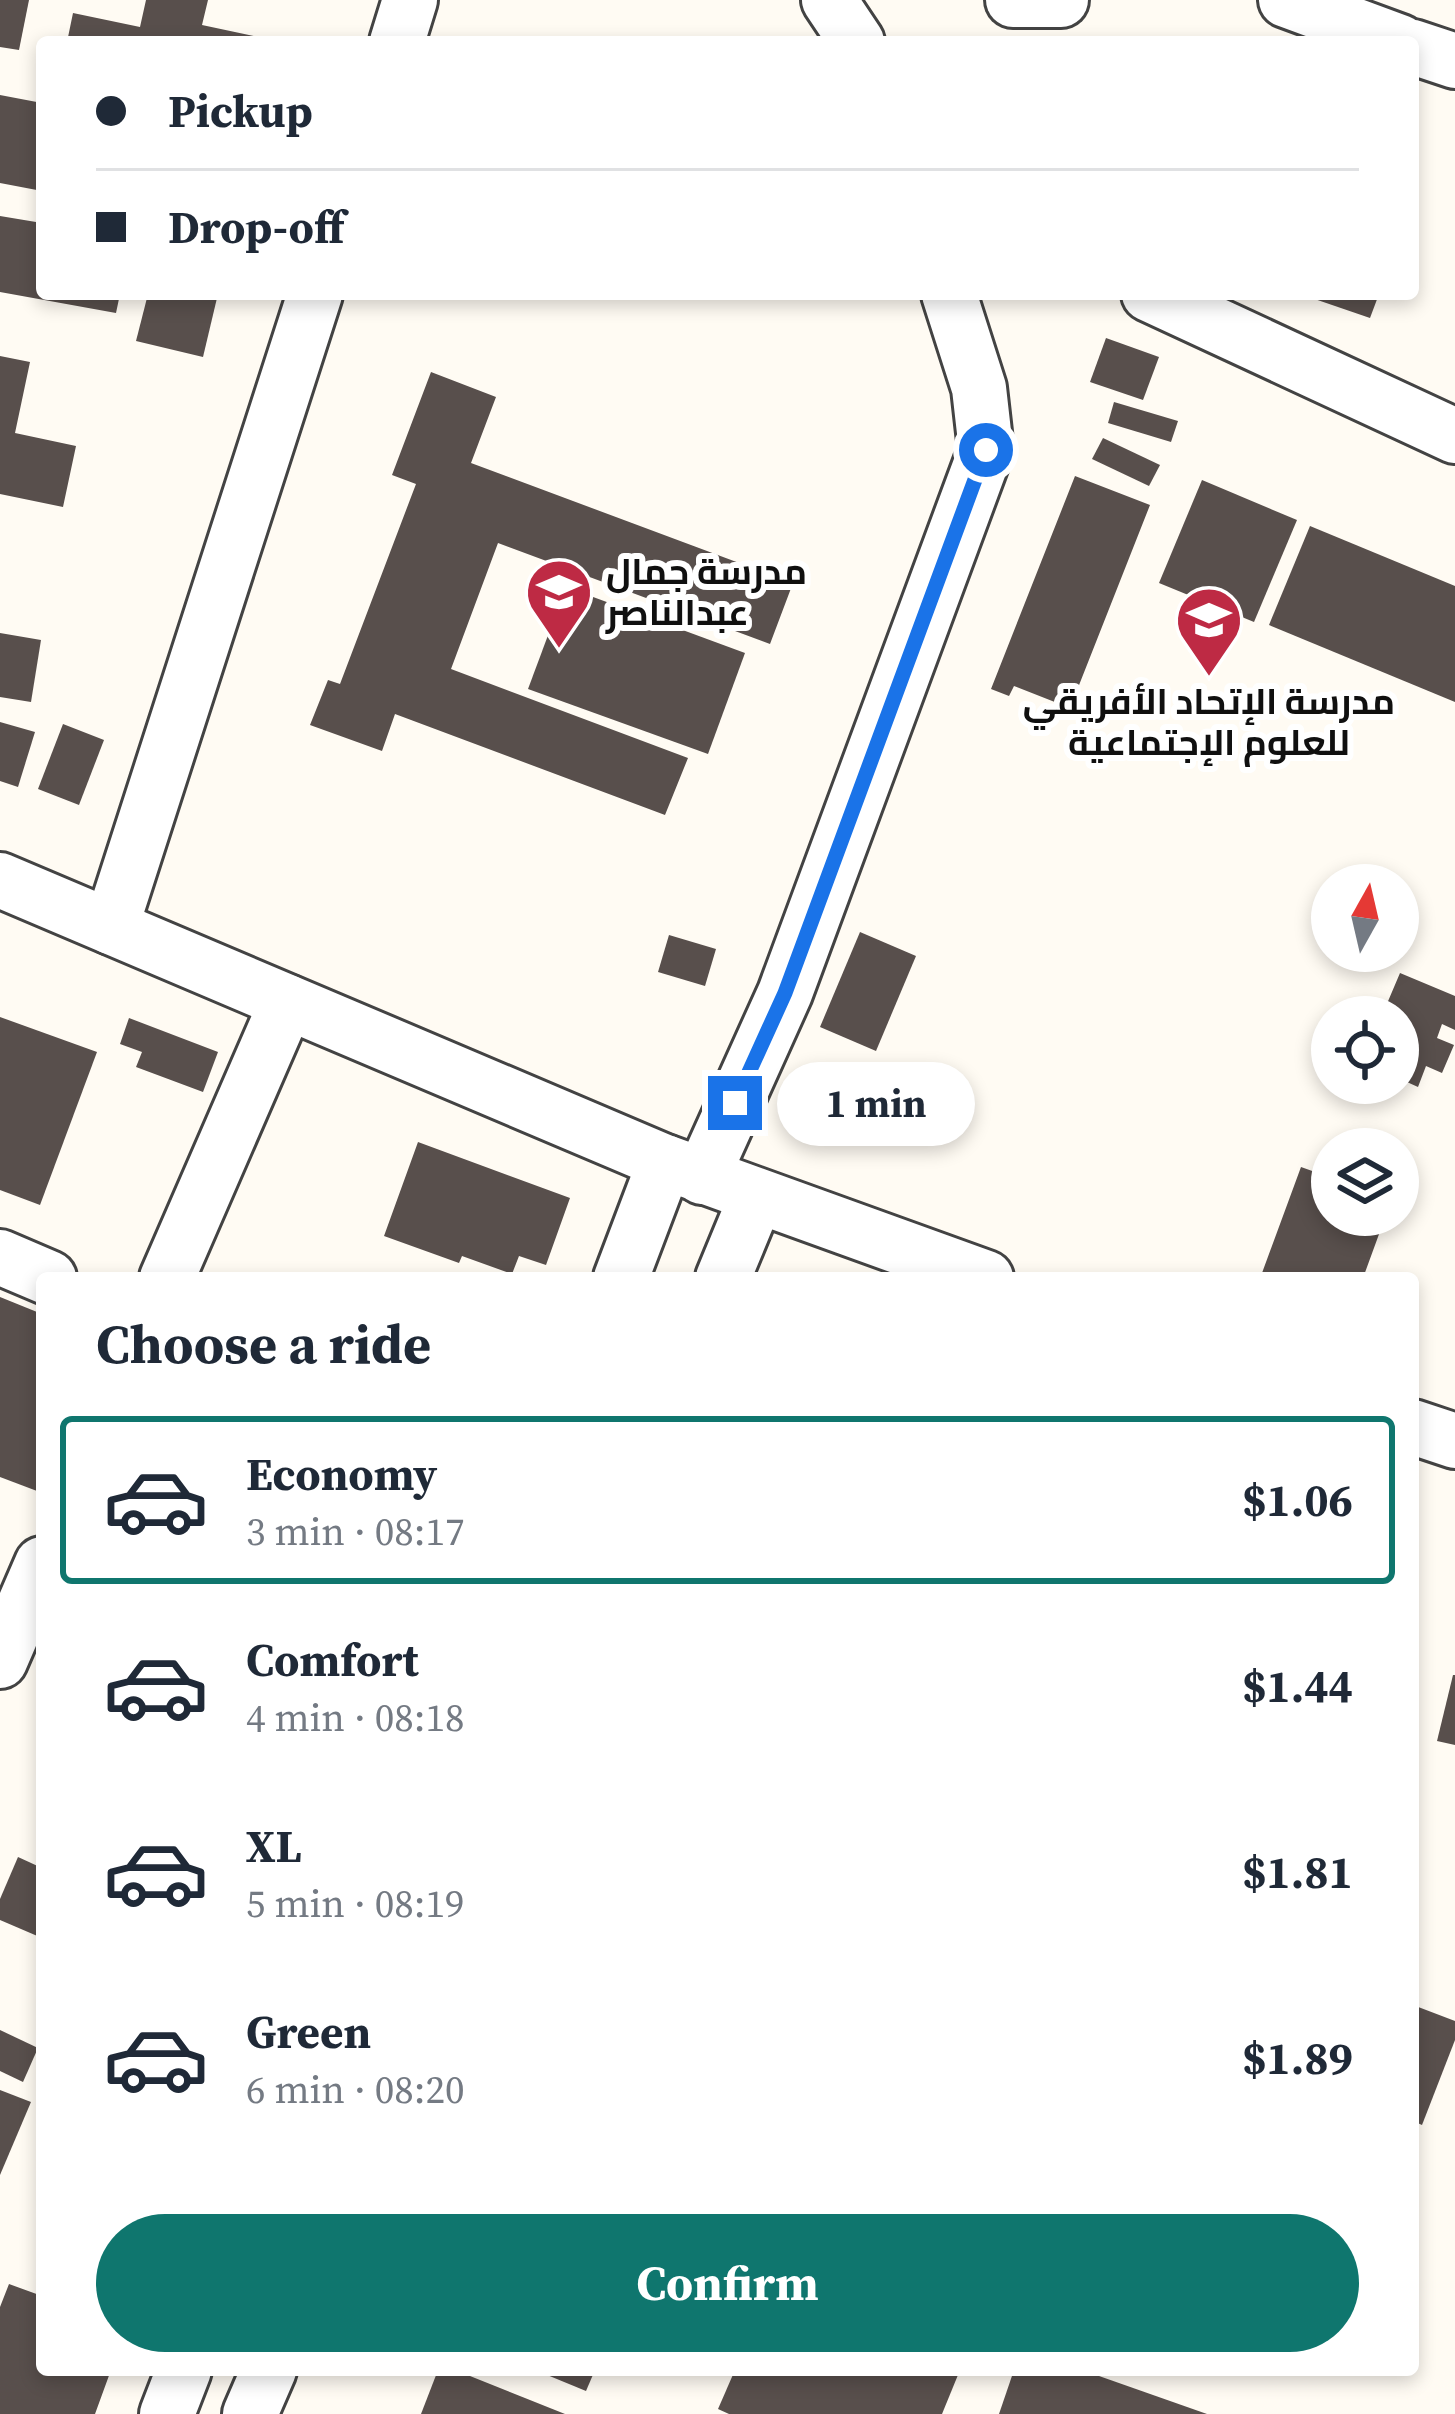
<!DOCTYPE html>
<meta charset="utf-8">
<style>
:root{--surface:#fff;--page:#f6f6f7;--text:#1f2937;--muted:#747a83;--line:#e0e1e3;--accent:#0f766e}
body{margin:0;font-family:"Source Serif 4",Cairo,serif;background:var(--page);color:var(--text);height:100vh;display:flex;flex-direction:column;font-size:45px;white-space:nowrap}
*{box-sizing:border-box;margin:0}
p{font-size:39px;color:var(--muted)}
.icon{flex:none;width:66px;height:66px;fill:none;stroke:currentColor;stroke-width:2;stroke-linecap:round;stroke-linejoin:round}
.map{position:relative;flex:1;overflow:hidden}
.details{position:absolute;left:36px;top:1272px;width:1383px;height:1104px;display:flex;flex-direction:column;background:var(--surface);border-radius:12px;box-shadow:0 6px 18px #0003}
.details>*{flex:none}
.top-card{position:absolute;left:36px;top:36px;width:1383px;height:264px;border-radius:12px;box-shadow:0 6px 18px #0003;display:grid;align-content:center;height:264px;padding:0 60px;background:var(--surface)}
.needle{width:78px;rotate:8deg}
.tools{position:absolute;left:1311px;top:864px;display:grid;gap:24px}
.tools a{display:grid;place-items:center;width:108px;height:108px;border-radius:50%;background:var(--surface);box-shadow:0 6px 18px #0003;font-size:60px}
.end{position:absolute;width:54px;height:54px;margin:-27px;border:15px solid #1a73e8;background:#fff;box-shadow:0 0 0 6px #fff}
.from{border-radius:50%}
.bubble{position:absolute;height:84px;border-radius:42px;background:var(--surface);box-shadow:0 6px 18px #0003;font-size:39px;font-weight:700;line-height:84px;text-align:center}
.top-card b{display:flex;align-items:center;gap:42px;height:114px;font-size:45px}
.top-card b+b{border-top:3px solid var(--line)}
.top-card i{width:30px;height:30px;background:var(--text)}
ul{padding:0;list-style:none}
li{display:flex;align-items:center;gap:36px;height:168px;margin:0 24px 18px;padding:0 36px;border:6px solid transparent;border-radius:12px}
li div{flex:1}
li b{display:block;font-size:45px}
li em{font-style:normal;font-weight:700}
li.on{border-color:var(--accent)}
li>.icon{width:108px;height:108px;stroke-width:1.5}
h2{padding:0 60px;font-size:54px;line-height:144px}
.cta{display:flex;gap:24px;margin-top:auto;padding:24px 60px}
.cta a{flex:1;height:138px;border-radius:72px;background:var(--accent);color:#fff;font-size:48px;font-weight:700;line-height:138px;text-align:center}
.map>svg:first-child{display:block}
</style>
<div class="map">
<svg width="1455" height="2414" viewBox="0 0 1455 2414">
<rect width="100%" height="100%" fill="#fffbf3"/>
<g fill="#584f4c">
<path d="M0,0H29L19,50L0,47Z"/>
<path d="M146,0H208L202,25L258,37L257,42H67L73,13L140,27Z"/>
<path d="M0,95L42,103V191L0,183Z"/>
<path d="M0,216L42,223V294H120L116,313L0,292Z"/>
<path d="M148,294L217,298L203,357L136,341Z"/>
<path d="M1300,294H1379L1370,318Z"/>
<path d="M1106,338L1159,357L1143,400L1090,382Z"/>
<path d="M0,356L30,362L15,433L76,446L63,507L0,494Z"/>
<path d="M431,372L496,397L471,463L793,583L770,644L498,543L451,669L688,758L665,815L395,714L382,751L310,725L328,680L340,684L416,484L392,475Z"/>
<path d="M1114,402L1178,421L1171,442L1108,423Z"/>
<path d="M1103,438L1160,465L1149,486L1092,459Z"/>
<path d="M1075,476L1150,505L1070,708L1014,686L1009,696L991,689Z"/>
<path d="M1202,480L1297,520L1254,622L1159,583Z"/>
<path d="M1310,526L1455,586V702L1269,625Z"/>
<path d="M566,587L745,653L708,754L528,689Z"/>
<path d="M0,633L41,640L31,702L0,697Z"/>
<path d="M0,722L35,732L18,787L0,781Z"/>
<path d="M63,724L104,740L79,805L38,789Z"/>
<path d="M860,932L916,956L876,1051L820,1027Z"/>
<path d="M669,935L716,949L705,986L658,972Z"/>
<path d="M1400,973L1455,996V1030L1442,1024L1437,1038L1454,1045L1442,1073L1426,1066L1418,1087L1398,1078V1011L1386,1006Z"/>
<path d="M0,1017L97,1052L40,1205L0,1190Z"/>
<path d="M129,1018L218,1052L203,1092L136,1067L142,1052L120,1044Z"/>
<path d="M418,1142L570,1198L546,1265L519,1256L512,1274L462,1256L459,1263L384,1236Z"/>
<path d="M1301,1167L1332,1178V1215H1386L1363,1278H1276L1262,1273Z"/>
<path d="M0,1297L42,1314V1479L37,1491L0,1477Z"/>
<path d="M1453,1675H1455V1745L1437,1741Z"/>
<path d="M18,1857L42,1868V1938L0,1920V1899Z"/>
<path d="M1413,2005L1455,2021V2040L1422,2125L1413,2121Z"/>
<path d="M0,2030L38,2048L23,2082L0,2071Z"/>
<path d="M0,2090L31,2102L0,2175Z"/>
<path d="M9,2284L42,2296V2370H111L95,2414H0V2307Z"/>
<path d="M438,2370H455L565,2414H421Z"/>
<path d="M535,2370H595L586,2391Z"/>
<path d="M735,2370H960L942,2414H729L718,2409Z"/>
<path d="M1014,2370H1082L1207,2414H999Z"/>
</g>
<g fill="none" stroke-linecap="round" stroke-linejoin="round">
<g stroke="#434343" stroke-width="60">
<g id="minor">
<path d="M829,0L857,42"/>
<path d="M1013,0H1061"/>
<path d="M1286,0L1400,42"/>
<path d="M397,42L410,0"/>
<path d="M1413,47L1455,61"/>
<path d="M1149,294L1455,436"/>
<path d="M0,880L665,1162L986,1278"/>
<path d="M111,927L315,294"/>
<path d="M702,1177L785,993L986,450L979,388L949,294"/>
<path d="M0,1257L49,1278"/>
<path d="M167,1278L287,1002"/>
<path d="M621,1278L665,1162"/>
<path d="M723,1278L756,1198"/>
<path d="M1413,1427L1455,1441"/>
<path d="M0,1661L42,1564"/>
<path d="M167,2414L184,2370"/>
<path d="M250,2414L269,2370"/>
</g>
</g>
<use href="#minor" stroke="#fff" stroke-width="54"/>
</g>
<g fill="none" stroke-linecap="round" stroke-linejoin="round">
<path stroke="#1a73e8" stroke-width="15" d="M735,1103L785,993L986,450"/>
</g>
<defs>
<g id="school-pin" transform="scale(3.45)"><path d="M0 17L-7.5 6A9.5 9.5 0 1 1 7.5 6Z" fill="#be2a44" stroke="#fff"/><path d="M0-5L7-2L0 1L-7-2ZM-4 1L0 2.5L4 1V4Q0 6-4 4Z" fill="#fff"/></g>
</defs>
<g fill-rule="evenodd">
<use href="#school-pin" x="559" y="592"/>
<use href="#school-pin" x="1209" y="620"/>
</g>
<g text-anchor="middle" stroke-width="12" stroke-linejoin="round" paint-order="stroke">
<g font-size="36" font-weight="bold" fill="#101010" stroke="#fff" text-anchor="start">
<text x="606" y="584">مدرسة جمال<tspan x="606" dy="41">عبدالناصر</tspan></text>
<text x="1209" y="714" text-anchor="middle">مدرسة الإتحاد الأفريقي<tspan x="1209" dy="41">للعلوم الإجتماعية</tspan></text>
</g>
</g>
</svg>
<div class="tools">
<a><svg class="needle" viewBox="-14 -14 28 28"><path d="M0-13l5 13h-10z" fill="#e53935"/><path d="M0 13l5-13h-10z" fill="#747a83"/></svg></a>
<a><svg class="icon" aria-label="locate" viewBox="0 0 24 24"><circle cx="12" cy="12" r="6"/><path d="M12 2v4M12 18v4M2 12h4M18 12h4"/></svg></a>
<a><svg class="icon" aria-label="layers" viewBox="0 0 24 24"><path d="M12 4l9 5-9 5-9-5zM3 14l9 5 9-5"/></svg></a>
</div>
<i class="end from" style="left:986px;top:450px"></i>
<i class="end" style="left:735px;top:1103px"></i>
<div class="bubble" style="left:777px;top:1062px;width:198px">1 min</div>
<div class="top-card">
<b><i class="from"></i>Pickup</b>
<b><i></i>Drop-off</b>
</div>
<section class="details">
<h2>Choose a ride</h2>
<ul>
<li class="on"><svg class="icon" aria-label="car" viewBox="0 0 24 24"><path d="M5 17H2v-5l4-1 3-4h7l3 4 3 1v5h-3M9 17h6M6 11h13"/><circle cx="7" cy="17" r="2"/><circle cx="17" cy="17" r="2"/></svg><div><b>Economy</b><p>3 min · 08:17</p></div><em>$1.06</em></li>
<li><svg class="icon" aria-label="car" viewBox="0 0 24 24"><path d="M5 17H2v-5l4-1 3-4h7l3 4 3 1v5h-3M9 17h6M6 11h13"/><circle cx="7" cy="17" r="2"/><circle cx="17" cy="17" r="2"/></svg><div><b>Comfort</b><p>4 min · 08:18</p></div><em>$1.44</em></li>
<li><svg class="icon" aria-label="car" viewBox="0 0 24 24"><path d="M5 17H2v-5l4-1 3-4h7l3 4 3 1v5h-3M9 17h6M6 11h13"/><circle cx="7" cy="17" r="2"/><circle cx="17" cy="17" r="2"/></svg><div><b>XL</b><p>5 min · 08:19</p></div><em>$1.81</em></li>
<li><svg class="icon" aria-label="car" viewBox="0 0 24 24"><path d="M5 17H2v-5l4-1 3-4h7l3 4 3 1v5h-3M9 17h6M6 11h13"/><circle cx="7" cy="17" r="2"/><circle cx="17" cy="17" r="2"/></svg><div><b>Green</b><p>6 min · 08:20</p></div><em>$1.89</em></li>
</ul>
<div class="cta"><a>Confirm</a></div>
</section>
</div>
